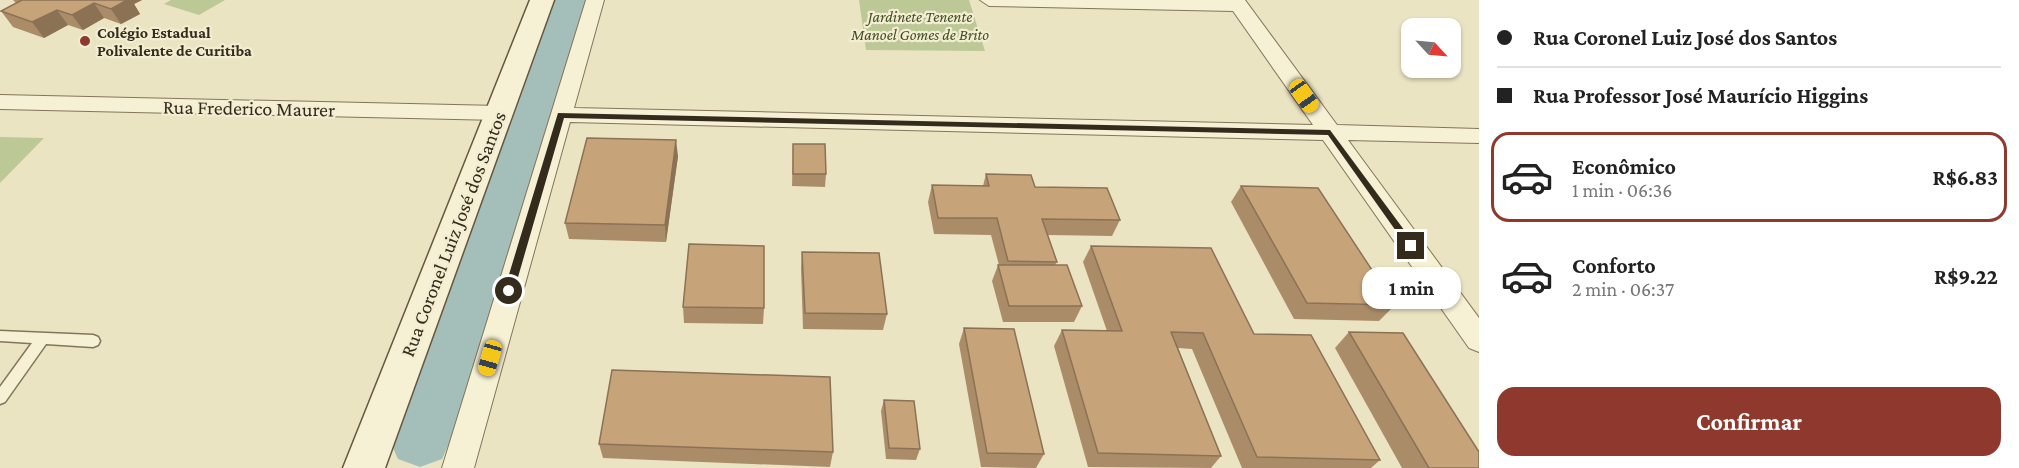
<!DOCTYPE html>
<html lang="pt">
<meta charset="utf-8">
<style>
:root{--surface:#fff;--page:#f6f6f6;--text:#222;--muted:#767676;--line:#e0e0e0;--accent:#8f392e}
body{margin:0;font-family:"Crimson Pro",serif;background:var(--page);color:var(--text);height:100vh;display:flex;flex-direction:column;font-size:22px;white-space:nowrap}
*{box-sizing:border-box;margin:0}
p{font-size:20px;color:var(--muted)}
.icon{flex:none;width:33px;height:33px;fill:none;stroke:currentColor;stroke-width:2;stroke-linecap:round;stroke-linejoin:round}
.map{position:relative;flex:1;overflow:hidden}
.sheet{display:flex;flex-direction:column;background:var(--surface);width:540px}
.sheet>*{flex:none}
.hud{display:grid;align-content:center;height:132px;padding:0 18px;background:var(--surface)}
.needle{width:39px;rotate:116deg}
.tools{position:absolute;left:1401px;top:18px;display:grid;gap:12px}
.tools a{display:grid;place-items:center;width:60px;height:60px;border-radius:12px;background:var(--surface);box-shadow:0 2px 4px #0004;font-size:30px}
.end{position:absolute;width:27px;height:27px;margin:-14px;border:8px solid #342b1d;background:#fff;box-shadow:0 0 0 3px #fff}
.from{border-radius:50%}
.bubble{position:absolute;height:42px;border-radius:18px;background:var(--surface);box-shadow:0 2px 4px #0004;font-size:20px;font-weight:700;line-height:42px;text-align:center}
.car{position:absolute;width:18px;height:36px;margin:-18px -9px;border-radius:8px;box-shadow:0 0 4px 2px #0007;background:linear-gradient(#f5c518 24%,#345 0 40%,#f5c518 0 76%,#345 0 86%,#f5c518 0)}
.hud b{display:flex;align-items:center;gap:21px;height:57px;font-size:22px}
.hud b+b{border-top:2px solid var(--line)}
.hud i{width:15px;height:15px;background:var(--text)}
ul{padding:0;list-style:none}
li{display:flex;align-items:center;gap:18px;height:90px;margin:0 12px 9px;padding:0 6px;border:3px solid transparent;border-radius:18px}
li div{flex:1}
li b{display:block;font-size:22px}
li em{font-style:normal;font-weight:700}
li.current{border-color:var(--accent)}
li>.icon{width:54px;height:54px;stroke-width:1.5}
.button{display:flex;gap:12px;margin-top:auto;padding:12px 18px}
.button a{flex:1;height:69px;border-radius:18px;background:var(--accent);color:#fff;font-size:24px;font-weight:700;line-height:69px;text-align:center}
main{display:flex;flex:1;min-height:0}
.map>svg:first-child{display:block}
</style>
<main>
<div class="map">
<svg width="1479" height="468" viewBox="0 0 1479 468">
<rect width="100%" height="100%" fill="#ebe4c2"/>
<g fill="#bcc896">
<path d="M171,0H225L199,15L164,4Z"/>
<path d="M859,0H969L985,51L866,50Z"/>
<path d="M0,137L44,138L0,183Z"/>
</g>
<g fill="none" stroke-linecap="round" stroke-linejoin="round">
<path fill="#a4beb9" fill-rule="evenodd" d="M550,0H586L451,439L442,459L420,467L398,459L389,439Z"/>
<g stroke="#83755a" stroke-width="3">
<path id="service" d="M0,331L93,335L98,337L100,341L98,345L93,347L46,344L5,402L0,404V387L32,343L0,341Z"/>
</g>
<g stroke="#83755a" stroke-width="2">
<g id="minor">
<path d="M586,0H604L574,108L1313,125L1233,11L989,6L980,0H1245L1337,125L1479,129V143L1348,140L1479,318V352L1469,348L1323,140L570,122L474,468H442Z"/>
<path d="M0,95L499,106L507,108L510,113L507,118L499,120L0,109Z"/>
</g>
</g>
<g stroke="#65563d" stroke-width="3">
<path id="secondary" d="M530,0H554L385,468H343Z"/>
</g>
<use href="#service" fill="#f6f0d4" fill-rule="evenodd"/>
<use href="#minor" fill="#f6f0d4" fill-rule="evenodd"/>
<use href="#secondary" fill="#f6f0d4" fill-rule="evenodd"/>
</g>
<g fill="#ab8c69">
<path d="M13,0H142L134,4L140,14L121,24L104,18L83,30L68,25L44,38L13,27L1,11L16,3Z"/>
<path d="M793,144L826,174L825,187L792,186Z"/>
<path d="M678,156L666,242L569,239L565,223Z"/>
<path d="M986,174L1035,187L1120,220L1112,236L1048,235L1057,262L1055,265L1082,306L1074,322H1003L992,281L998,265H999L991,235L934,234L928,202L932,185L983,186Z"/>
<path d="M1241,186L1395,305L1379,321L1294,319L1231,202Z"/>
<path d="M1091,246L1254,334L1380,460L1371,468H1242L1192,349L1178,348L1221,456L1211,468L1088,467L1054,346L1062,330L1107,331L1083,262Z"/>
<path d="M802,252L887,314L883,330L803,329L801,268Z"/>
<path d="M683,307L764,308L763,324L684,323Z"/>
<path d="M964,328L1044,454L1036,468L981,467L959,344Z"/>
<path d="M1349,332L1479,468H1402L1335,348Z"/>
<path d="M884,400L920,449L916,460L886,459L881,411Z"/>
<path d="M599,444L833,452L830,467L603,458Z"/>
</g>
<g fill="#8b7255">
<path d="M120,0H142L134,4L140,14L121,24L111,9Z"/>
<path d="M94,3L104,18L83,30L72,15Z"/>
<path d="M57,10L68,25L44,38L32,22Z"/>
<path d="M676,140L678,156L666,242L665,225Z"/>
</g>
<g fill="#c7a37a" stroke="#8b7255" stroke-width="1.5">
<path d="M22,0H127L111,9L94,3L72,15L57,10L32,22L1,11Z"/>
<path d="M587,138L676,140L665,225L565,223Z"/>
<path d="M793,144H825L826,174H793Z"/>
<path d="M986,174L1031,175L1035,187L1107,188L1120,220L1042,219L1057,262L1008,261L997,218H938L932,185L989,186Z"/>
<path d="M1241,186L1318,188L1395,305L1307,303Z"/>
<path d="M689,244L764,246V308L683,307Z"/>
<path d="M1091,246L1211,248L1254,334L1311,335L1380,460L1257,457L1203,333L1171,332L1221,456L1098,453L1062,330L1122,331Z"/>
<path d="M802,252L879,253L887,314L805,313Z"/>
<path d="M998,265H1067L1082,306H1009Z"/>
<path d="M964,328L1014,329L1044,454L987,453Z"/>
<path d="M1349,332L1403,333L1479,452V468H1429Z"/>
<path d="M612,370L830,377L833,452L599,444Z"/>
<path d="M884,400L914,401L920,449L889,448Z"/>
</g>
<path fill="#342b1d" d="M558,113L1330,130L1416,246L1408,248L1328,135L564,118L514,291L509,296L504,291Z"/>
<circle fill="#8f392e" stroke="#f3edd1" stroke-width="2" cx="85" cy="41" r="6"/>
<g text-anchor="middle" stroke-width="4.5" stroke-linejoin="round" paint-order="stroke">
<g font-size="16" font-style="italic" fill="#404f25" stroke="#f3edd1">
<text x="920" y="22">Jardinete Tenente<tspan x="920" dy="18">Manoel Gomes de Brito</tspan></text>
</g>
<g font-size="16" font-weight="bold" fill="#342b1d" stroke="#f3edd1" text-anchor="start">
<text x="97" y="38">Colégio Estadual<tspan x="97" dy="18">Polivalente de Curitiba</tspan></text>
</g>
<g font-size="20" fill="#342b1d" stroke="#f3edd1">
<text transform="translate(249 108) rotate(1)" y="7">Rua Frederico Maurer</text>
<text transform="translate(453 234) rotate(-69)" y="7">Rua Coronel Luiz José dos Santos</text>
</g>
</g>
</svg>
<div class="tools">
<a><svg class="needle" viewBox="-14 -14 28 28"><path d="M0-13l5 13h-10z" fill="#e53935"/><path d="M0 13l5-13h-10z" fill="#767676"/></svg></a>
</div>
<i class="end from" style="left:509px;top:291px"></i>
<i class="end" style="left:1411px;top:246px"></i>
<div class="bubble" style="left:1362px;top:267px;width:99px">1 min</div>
<i class="car" style="left:1304px;top:96px;rotate:145deg"></i>
<i class="car" style="left:490px;top:358px;rotate:196deg"></i>
</div>
<section class="sheet">
<div class="hud">
<b><i class="from"></i>Rua Coronel Luiz José dos Santos</b>
<b><i></i>Rua Professor José Maurício Higgins</b>
</div>
<ul>
<li class="current"><svg class="icon" aria-label="car" viewBox="0 0 24 24"><path d="M5 17H2v-5l4-1 3-4h7l3 4 3 1v5h-3M9 17h6M6 11h13"/><circle cx="7" cy="17" r="2"/><circle cx="17" cy="17" r="2"/></svg><div><b>Econômico</b><p>1 min · 06:36</p></div><em>R$6.83</em></li>
<li><svg class="icon" aria-label="car" viewBox="0 0 24 24"><path d="M5 17H2v-5l4-1 3-4h7l3 4 3 1v5h-3M9 17h6M6 11h13"/><circle cx="7" cy="17" r="2"/><circle cx="17" cy="17" r="2"/></svg><div><b>Conforto</b><p>2 min · 06:37</p></div><em>R$9.22</em></li>
</ul>
<div class="button"><a>Confirmar</a></div>
</section>
</main>
